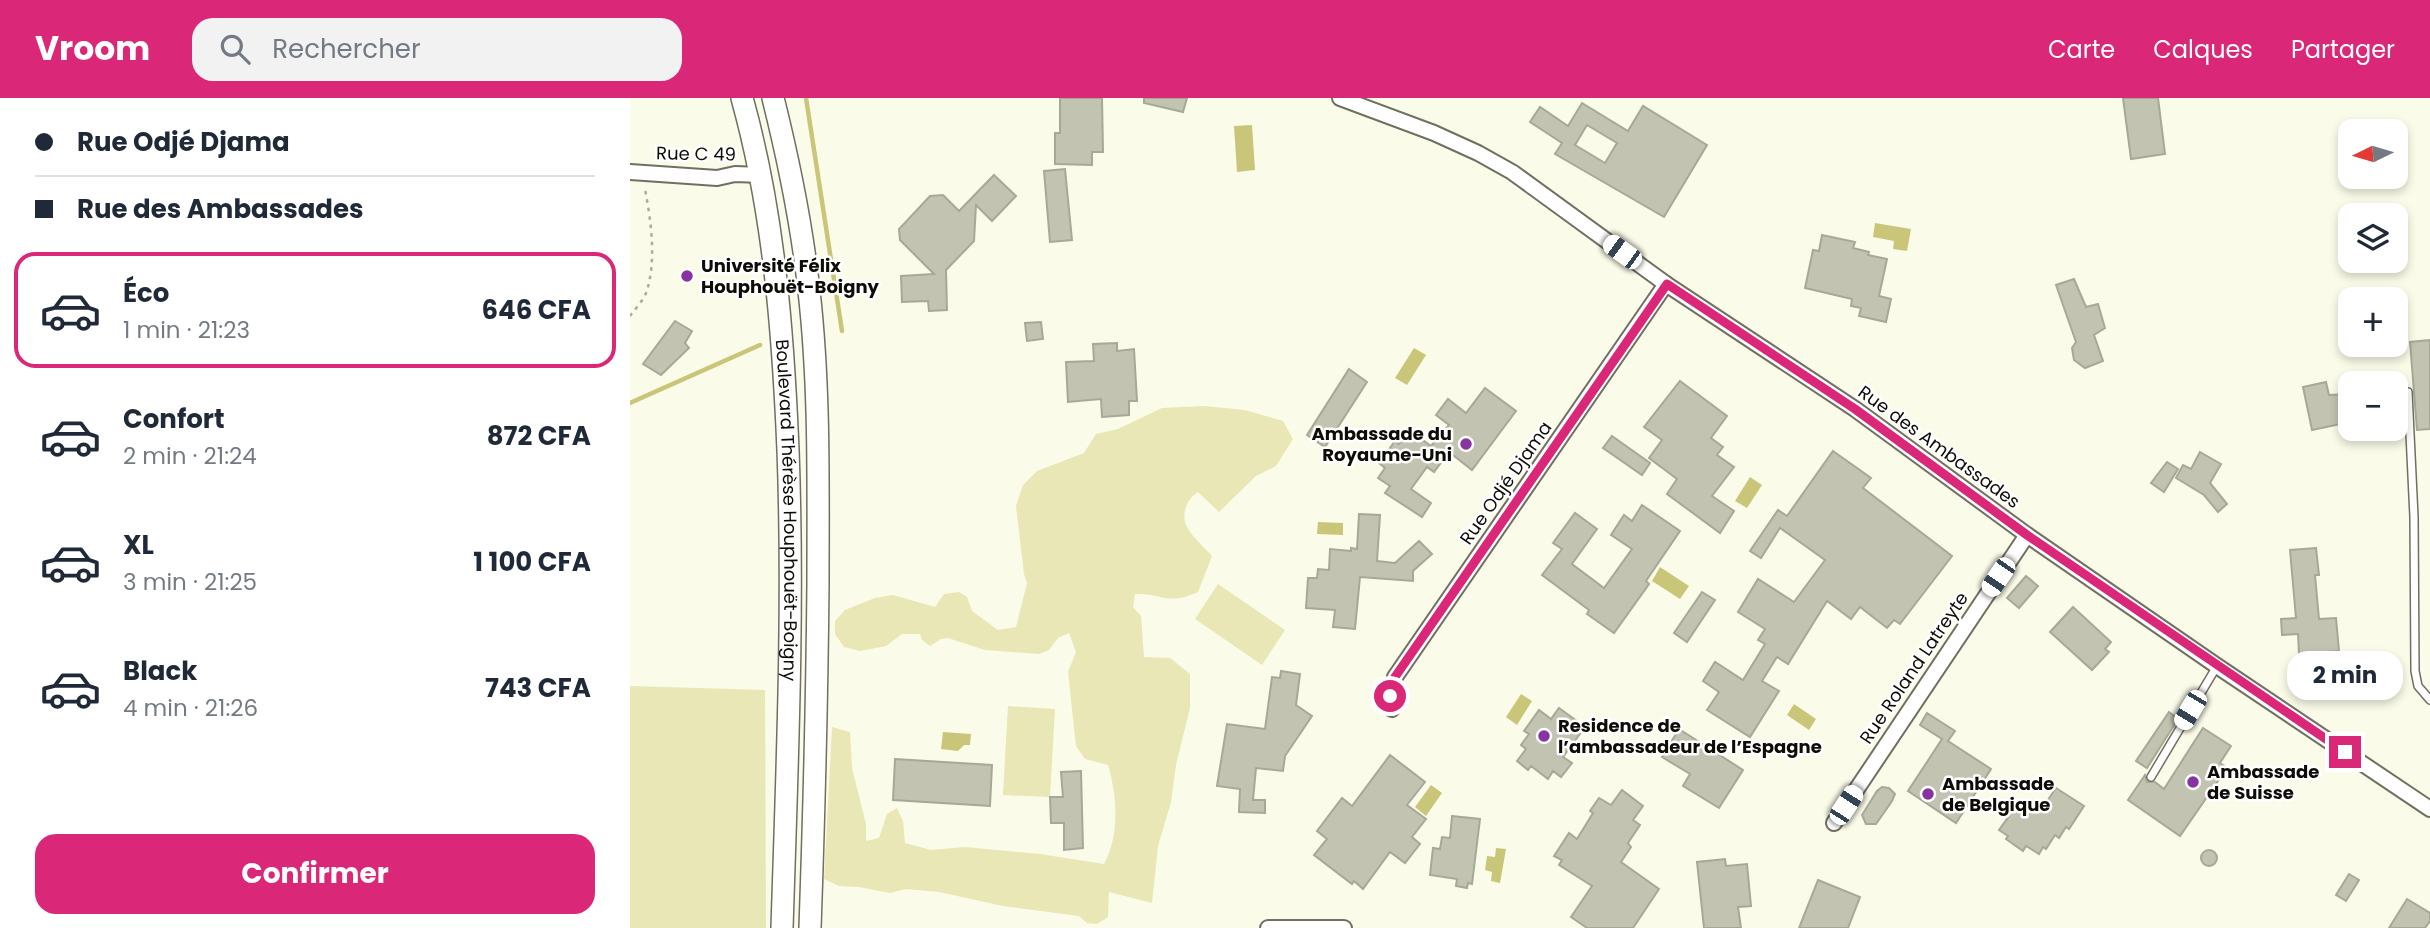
<!DOCTYPE html>
<html lang="fr">
<meta charset="utf-8">
<style>
:root{--surface:#fff;--page:#f2f2f3;--text:#1f2937;--muted:#747a83;--line:#e0e1e3;--accent:#db2777}
body{margin:0;font-family:Poppins,sans-serif;background:var(--page);color:var(--text);height:100vh;display:flex;flex-direction:column;font-size:26px;white-space:nowrap}
*{box-sizing:border-box;margin:0}
p{font-size:23px;color:var(--muted)}
.icon{flex:none;width:38px;height:38px;fill:none;stroke:currentColor;stroke-width:2;stroke-linecap:round;stroke-linejoin:round}
.map{position:relative;flex:1;overflow:hidden}
.details{display:flex;flex-direction:column;background:var(--surface);width:630px}
.details>*{flex:none}
.guide{display:grid;align-content:center;height:154px;padding:0 35px;background:var(--surface)}
.needle{width:46px;rotate:265deg}
.fabs{position:absolute;left:1708px;top:21px;display:grid;gap:14px}
.fabs a{display:grid;place-items:center;width:70px;height:70px;border-radius:14px;background:var(--surface);box-shadow:0 4px 10px #0003;font-size:35px}
.end{position:absolute;width:32px;height:32px;margin:-16px;border:9px solid #db2777;background:#fff;box-shadow:0 0 0 4px #fff}
.from{border-radius:50%}
.bubble{position:absolute;height:49px;border-radius:21px;background:var(--surface);box-shadow:0 4px 10px #0003;font-size:23px;font-weight:700;line-height:49px;text-align:center}
.car{position:absolute;width:21px;height:42px;margin:-21px -10px;border-radius:9px;box-shadow:0 0 5px 2px #0007;background:linear-gradient(#fff 24%,#345 0 40%,#fff 0 76%,#345 0 86%,#fff 0)}
.guide b{display:flex;align-items:center;gap:24px;height:66px;font-size:26px}
.guide b+b{border-top:2px solid var(--line)}
.guide i{width:18px;height:18px;background:var(--text)}
ul{padding:0;list-style:none}
li{display:flex;align-items:center;gap:21px;height:116px;margin:0 14px 10px;padding:0 21px;border:4px solid transparent;border-radius:21px}
li div{flex:1}
li b{display:block;font-size:26px}
li em{font-style:normal;font-weight:700}
li.selected{border-color:var(--accent)}
li>.icon{width:63px;height:63px;stroke-width:1.5}
.button{display:flex;gap:14px;margin-top:auto;padding:14px 35px}
.button a{flex:1;height:80px;border-radius:21px;background:var(--accent);color:#fff;font-size:28px;font-weight:700;line-height:80px;text-align:center}
header{display:flex;align-items:center;gap:42px;box-sizing:border-box;height:98px;padding:0 35px;background:var(--accent);color:#fff}
header strong{font-size:33px}
nav{display:flex;gap:38px;margin-inline-start:auto;font-size:24px}
.search{width:490px;height:63px;background:var(--page);display:flex;align-items:center;gap:18px;box-sizing:border-box;padding:0 24px;border-radius:21px;color:var(--muted);font-size:26px}
main{display:flex;flex:1;min-height:0}
.map>svg:first-child{display:block}
</style>
<header>
<strong>Vroom</strong>
<div class="search"><svg class="icon" aria-label="search" viewBox="0 0 24 24"><circle cx="10" cy="10" r="6"/><path d="M15 15l6 6"/></svg>Rechercher</div>
<nav><a>Carte</a><a>Calques</a><a>Partager</a></nav>
</header>
<main>
<section class="details">
<div class="guide">
<b><i class="from"></i>Rue Odjé Djama</b>
<b><i></i>Rue des Ambassades</b>
</div>
<ul>
<li class="selected"><svg class="icon" aria-label="car" viewBox="0 0 24 24"><path d="M5 17H2v-5l4-1 3-4h7l3 4 3 1v5h-3M9 17h6M6 11h13"/><circle cx="7" cy="17" r="2"/><circle cx="17" cy="17" r="2"/></svg><div><b>Éco</b><p>1 min · 21:23</p></div><em>646 CFA</em></li>
<li><svg class="icon" aria-label="car" viewBox="0 0 24 24"><path d="M5 17H2v-5l4-1 3-4h7l3 4 3 1v5h-3M9 17h6M6 11h13"/><circle cx="7" cy="17" r="2"/><circle cx="17" cy="17" r="2"/></svg><div><b>Confort</b><p>2 min · 21:24</p></div><em>872 CFA</em></li>
<li><svg class="icon" aria-label="car" viewBox="0 0 24 24"><path d="M5 17H2v-5l4-1 3-4h7l3 4 3 1v5h-3M9 17h6M6 11h13"/><circle cx="7" cy="17" r="2"/><circle cx="17" cy="17" r="2"/></svg><div><b>XL</b><p>3 min · 21:25</p></div><em>1 100 CFA</em></li>
<li><svg class="icon" aria-label="car" viewBox="0 0 24 24"><path d="M5 17H2v-5l4-1 3-4h7l3 4 3 1v5h-3M9 17h6M6 11h13"/><circle cx="7" cy="17" r="2"/><circle cx="17" cy="17" r="2"/></svg><div><b>Black</b><p>4 min · 21:26</p></div><em>743 CFA</em></li>
</ul>
<div class="button"><a>Confirmer</a></div>
</section>
<div class="map">
<svg width="1800" height="830" viewBox="0 0 1800 830">
<rect width="100%" height="100%" fill="#fbfbe9"/>
<g fill="#e8e7b5">
<path d="M574,308L615,312L653,323L663,341L646,368L626,378L589,414L568,394C558,400 551,414 556,427C561,438 574,449 582,458L568,494C537,508 533,495 505,496L503,509L511,518L514,559L540,560L560,576V610L546,667L541,704L528,748L522,805L479,794L478,819L467,826L457,825L449,818L373,808L309,794L276,791L260,795L229,789L209,788L194,781L202,629L220,634L222,670L236,726V743L249,740L257,716L267,710L273,723L275,745L301,752L335,749L410,756L474,766C490,737 487,697 478,667L455,661L446,648L438,574L446,554L439,535L428,540L419,552L409,556L355,552L318,540L311,541L300,548L292,542L290,536H272L256,548L230,553L214,549L205,536V523L215,512L245,500L263,497L305,509L314,496L329,494L337,499L342,513L368,532L386,529L397,485L394,476L386,408L393,387L407,373L454,355L466,336L488,331L532,310Z"/>
<path d="M588,486L655,532L632,567L565,521Z"/>
<path d="M0,588L135,592L136,830H0Z"/>
<path d="M378,608L425,611L420,699L373,697Z"/>
</g>
<g fill="#c9c679">
<path d="M622,27L625,72L607,74L604,28Z"/>
<path d="M1245,125L1281,131L1277,153L1263,151L1264,143L1243,139Z"/>
<path d="M784,250L796,257L777,287L765,280Z"/>
<path d="M1120,379L1132,387L1117,410L1105,403Z"/>
<path d="M688,424L713,425V437L687,436Z"/>
<path d="M1030,469L1059,488L1050,501L1022,483Z"/>
<path d="M891,596L902,603L887,627L876,619Z"/>
<path d="M1164,606L1186,621L1179,632L1157,617Z"/>
<path d="M313,634L341,636L340,647H334L328,653L311,651Z"/>
<path d="M801,687L812,695L796,718L785,709Z"/>
<path d="M866,750L876,751L870,785L861,783L862,774L855,772L857,758L865,759Z"/>
</g>
<g fill="none" stroke-linecap="round" stroke-linejoin="round">
<g stroke="#c9c679" stroke-width="4.5">
<path d="M176,0L212,233"/>
<path d="M0,305L130,247"/>
</g>
</g>
<g fill="#c3c3b1" stroke="#a8a897" stroke-width="2" fill-rule="evenodd">
<path d="M430,0H472L473,54H462V67L425,66V35H430Z"/>
<path d="M514,0H557L553,14L514,5Z"/>
<path d="M1493,0H1528L1535,56L1501,61Z"/>
<path d="M952,5L998,33L1013,8L1077,47L1034,119L925,56L932,45L900,24L910,9L938,28ZM957,27L987,45L975,65L945,47Z"/>
<path d="M435,71L442,142L420,144L414,73Z"/>
<path d="M364,77L386,98L362,123L346,107L344,143L316,172L317,212L299,213L298,203L272,204L271,178L304,176L270,142L269,131L300,98L313,97L329,113Z"/>
<path d="M1192,137L1225,144L1223,150L1239,154L1238,157L1257,161L1249,198L1261,201L1256,224L1229,218L1231,210L1221,208L1222,201L1175,190L1183,152L1189,153Z"/>
<path d="M1444,181L1456,209L1468,206L1475,230L1464,237L1473,263L1455,270L1444,262L1442,250L1446,244L1426,187Z"/>
<path d="M45,223L62,233L55,245L59,250L31,277L13,266Z"/>
<path d="M411,224L413,241L397,243L395,225Z"/>
<path d="M1800,242V331L1787,332L1780,244Z"/>
<path d="M487,245V253L504,251L507,303H499V317L472,319L471,301L438,304L436,264L464,263L463,246Z"/>
<path d="M719,271L737,284L695,349L677,337Z"/>
<path d="M1050,283L1097,318L1081,340L1093,349L1087,357L1104,369L1082,398L1104,413L1090,435L1037,396L1047,381L1019,360L1032,342L1014,329Z"/>
<path d="M1696,284L1699,297L1720,296V324L1682,332L1673,289Z"/>
<path d="M855,290L886,313L842,372L819,354L804,374L797,369L781,391L801,405L792,419L755,395L760,388L748,380L755,370L749,365L765,343L769,346L779,332L801,348L819,327L806,317L818,301L836,315Z"/>
<path d="M982,338L1020,365L1012,377L973,350Z"/>
<path d="M1203,353L1241,380L1233,390L1322,458L1270,526L1264,522L1257,530L1230,509L1221,521L1197,503L1158,566L1147,559L1132,583L1149,593L1120,639L1077,612L1089,594L1073,583L1085,564L1113,582L1135,546L1128,542L1135,531L1108,514L1128,481L1164,504L1195,462L1150,430L1131,460L1120,453L1148,412L1157,418Z"/>
<path d="M1570,354L1591,366L1580,385L1597,406L1588,414L1574,397L1546,380L1553,367L1561,371Z"/>
<path d="M1537,364L1548,371L1534,394L1521,385Z"/>
<path d="M1012,407L1050,433L1016,483L1019,486L984,535L957,516L959,512L912,477L932,451L923,445L945,415L967,431L942,466L974,490L1002,451L981,437L994,417L1002,423Z"/>
<path d="M729,416L750,417L747,463L765,465L789,443L802,456L783,473V483L730,479L725,531L703,529L705,512L676,510L678,480H687L688,471L699,472L700,451L721,453V450L727,451Z"/>
<path d="M1686,450L1689,477H1685L1689,521L1706,520L1709,553L1669,556L1668,536L1652,537L1651,521L1666,520L1660,452Z"/>
<path d="M1396,478L1408,488L1389,510L1377,500Z"/>
<path d="M1072,494L1085,502L1057,544L1044,535Z"/>
<path d="M1443,509L1481,544L1475,551L1479,554L1462,572L1420,534Z"/>
<path d="M651,573L670,576L666,607L682,618L655,658L653,673L626,670L623,702H635V715L609,714L610,691L587,688L597,626L635,631L642,579L650,580Z"/>
<path d="M929,610L955,629L933,659L942,665L931,679L923,673L918,681L901,668L898,672L887,663L896,651L891,647L899,636L894,633L909,612L921,621Z"/>
<path d="M1539,614L1548,621L1517,670L1506,663Z"/>
<path d="M1297,615L1325,633L1318,643L1361,671L1326,725L1278,693L1312,641L1290,627Z"/>
<path d="M1573,630L1601,648L1590,665L1597,670L1550,738L1498,702L1515,677L1517,684H1525L1534,691Z"/>
<path d="M1049,631L1113,672L1089,710L1053,688L1060,676L1032,659Z"/>
<path d="M760,657L795,684L777,707L796,721L782,739L790,746L775,765L760,754L733,791L724,783L722,786L684,757L697,741L687,733L712,700L722,708Z"/>
<path d="M265,661L362,667L360,708L263,702Z"/>
<path d="M451,673L453,750L434,752V725H421L420,699H433L431,674Z"/>
<path d="M1252,689L1259,690L1265,696L1262,703L1246,726H1236L1232,717L1247,693Z"/>
<path d="M1426,690L1454,708L1439,731L1436,729L1429,740L1425,737L1416,751L1413,749L1409,756L1396,748L1393,753L1376,741L1378,738L1369,732L1379,718L1375,716L1382,705L1395,714L1403,702L1413,709Z"/>
<path d="M992,692L1013,708L1003,722L1010,727L998,745L1001,749L991,764L1029,791L1003,830H957L941,819L962,788L929,767L932,762L924,758L939,735L947,741L963,715L960,713L969,700L981,707Z"/>
<path d="M822,718L850,721L842,786L838,785L837,790L826,788L827,781L800,777L803,750L810,751L812,739L820,740Z"/>
<circle cx="1579" cy="760" r="8"/>
<path d="M1095,761L1096,768L1117,766L1121,808L1108,809L1111,830H1074L1067,764Z"/>
<path d="M1719,776L1729,782L1716,803L1706,797Z"/>
<path d="M1188,782L1230,799L1218,830H1169Z"/>
<path d="M1777,801L1800,815V823L1795,830H1759Z"/>
</g>
<g fill="none" stroke-linecap="round" stroke-linejoin="round">
<g stroke="#706f60" stroke-width="10">
<g id="service">
<path d="M1778,294L1784,419L1785,573L1788,588L1800,602"/>
<path d="M1521,679L1587,568"/>
</g>
</g>
<g stroke="#706f60" stroke-width="18">
<g id="minor">
<path d="M710,0L804,35L848,55L882,74L1036,186L1225,311L1397,437L1587,568L1800,711"/>
<path d="M0,74L87,80L105,76L132,77"/>
<path d="M762,611L760,598L765,579L1036,186"/>
<path d="M1204,725L1397,437"/>
<path d="M638,830H714"/>
</g>
</g>
<g stroke="#706f60" stroke-width="24">
<g id="secondary">
<path id="s1" d="M112,0C144,115 153,233 158,352C164,511 157,671 152,830"/>
<path d="M143,0C159,64 172,128 179,193C190,290 188,388 188,485C187,600 184,715 180,830"/>
</g>
</g>
<path stroke="#acab9e" stroke-width="2.5" stroke-dasharray="3.5 5" stroke-linecap="butt" d="M0,218C5,211 13,203 16,195C27,164 21,123 15,91"/>
<use href="#service" stroke="#fff" stroke-width="7"/>
<use href="#minor" stroke="#fff" stroke-width="14"/>
<use href="#secondary" stroke="#fff" stroke-width="21"/>
</g>
<g fill="none" stroke-linecap="round" stroke-linejoin="round">
<path stroke="#db2777" stroke-width="9" d="M760,598L765,579L1037,186L1225,311L1397,437L1715,654"/>
</g>
<g fill="#8734a2" stroke="#fff" stroke-width="2.5">
<circle cx="57" cy="178" r="7"/>
<circle cx="836" cy="346" r="7"/>
<circle cx="914" cy="638" r="7"/>
<circle cx="1563" cy="684" r="7"/>
<circle cx="1298" cy="696" r="7"/>
</g>
<g text-anchor="middle" stroke-width="5" stroke-linejoin="round" paint-order="stroke">
<g font-size="18" fill="#0d0c07" stroke="#fff">
<text transform="translate(66 56) rotate(1)" y="6">Rue C 49</text>
<text transform="translate(1309 349) rotate(36)" y="6">Rue des Ambassades</text>
<text transform="translate(876 385) rotate(-55)" y="6">Rue Odjé Djama</text>
<text dy="6" stroke="none"><textPath href="#s1" startOffset="416">Boulevard Thérèse Houphouët-Boigny</textPath></text>
<text transform="translate(1284 570) rotate(-56)" y="6">Rue Roland Latreyte</text>
</g>
<g font-size="18" font-weight="bold" fill="#0d0c07" stroke="#fff" text-anchor="start">
<text x="71" y="174">Université Félix<tspan x="71" dy="21">Houphouët-Boigny</tspan></text>
<text x="822" y="342" text-anchor="end">Ambassade du<tspan x="822" dy="21">Royaume-Uni</tspan></text>
<text x="928" y="634">Residence de<tspan x="928" dy="21">l’ambassadeur de l’Espagne</tspan></text>
<text x="1577" y="680">Ambassade<tspan x="1577" dy="21">de Suisse</tspan></text>
<text x="1312" y="692">Ambassade<tspan x="1312" dy="21">de Belgique</tspan></text>
</g>
</g>
</svg>
<div class="fabs">
<a><svg class="needle" viewBox="-14 -14 28 28"><path d="M0-13l5 13h-10z" fill="#e53935"/><path d="M0 13l5-13h-10z" fill="#747a83"/></svg></a>
<a><svg class="icon" aria-label="layers" viewBox="0 0 24 24"><path d="M12 4l9 5-9 5-9-5zM3 14l9 5 9-5"/></svg></a>
<a>+</a>
<a>−</a>
</div>
<i class="end from" style="left:760px;top:598px"></i>
<i class="end" style="left:1715px;top:654px"></i>
<div class="bubble" style="left:1657px;top:553px;width:116px">2 min</div>
<i class="car" style="left:992px;top:154px;rotate:306deg"></i>
<i class="car" style="left:1368px;top:479px;rotate:214deg"></i>
<i class="car" style="left:1560px;top:612px;rotate:211deg"></i>
<i class="car" style="left:1216px;top:707px;rotate:33deg"></i>
</div>
</main>
